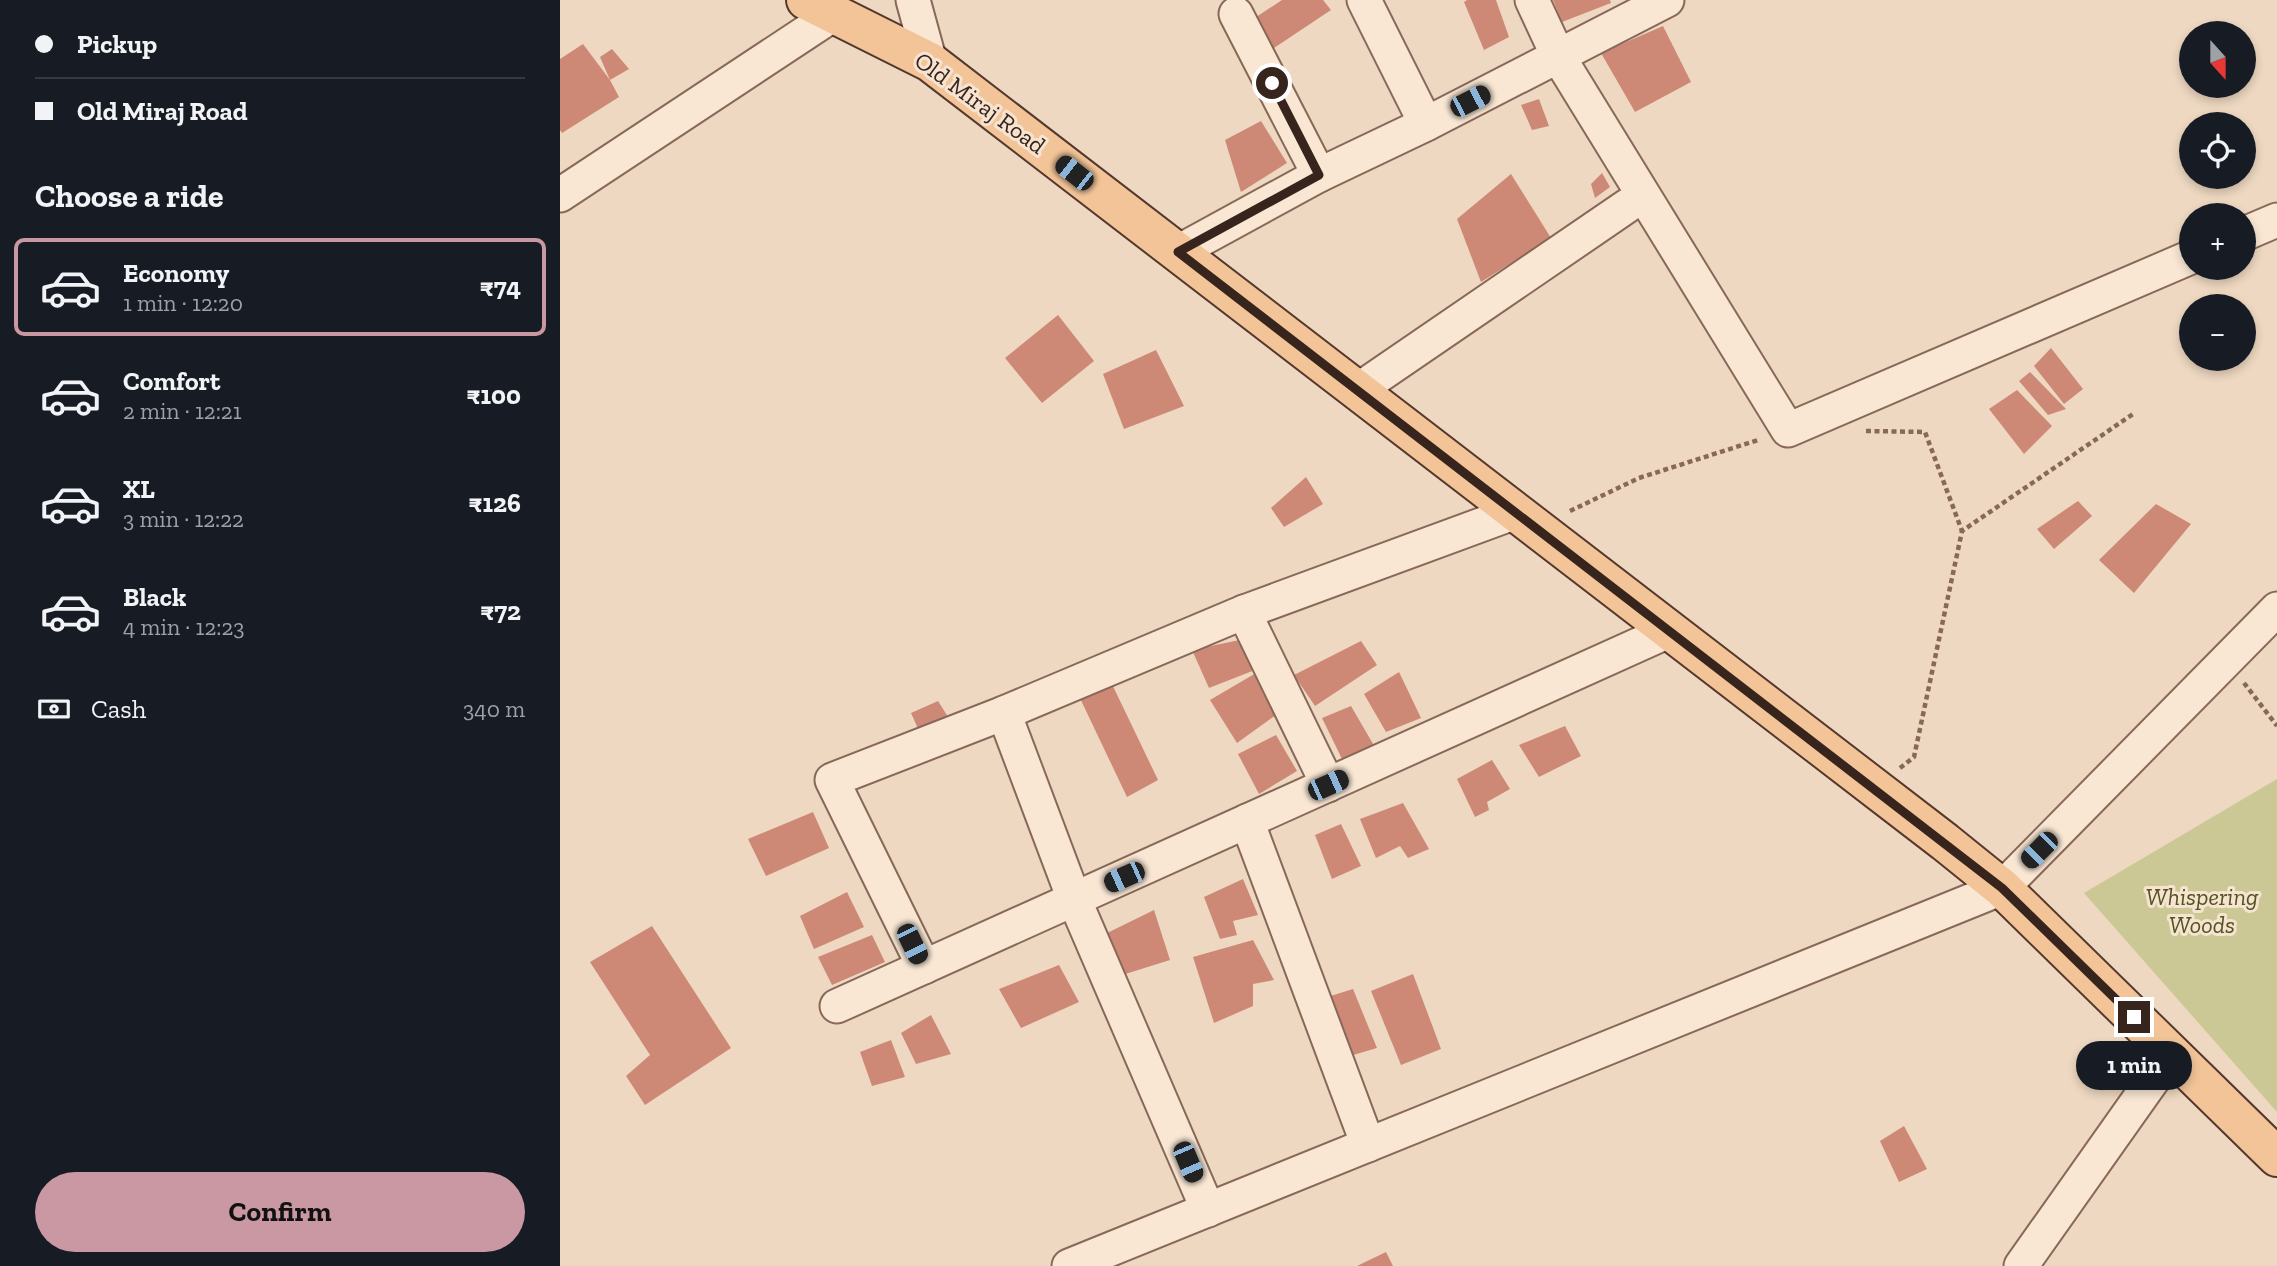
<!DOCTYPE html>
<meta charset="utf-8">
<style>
:root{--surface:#171b24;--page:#242831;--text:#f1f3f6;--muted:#9ea1a6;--line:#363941;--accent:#c998a3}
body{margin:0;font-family:"Zilla Slab",serif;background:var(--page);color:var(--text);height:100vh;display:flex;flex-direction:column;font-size:26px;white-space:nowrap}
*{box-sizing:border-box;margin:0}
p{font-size:23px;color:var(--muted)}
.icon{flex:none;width:38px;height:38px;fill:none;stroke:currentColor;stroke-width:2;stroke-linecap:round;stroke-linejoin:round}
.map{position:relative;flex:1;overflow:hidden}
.panel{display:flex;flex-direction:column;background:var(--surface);width:560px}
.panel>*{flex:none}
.guide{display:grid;align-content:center;height:154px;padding:0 35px;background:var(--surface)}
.needle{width:46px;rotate:159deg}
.fabs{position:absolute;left:1619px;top:21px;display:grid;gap:14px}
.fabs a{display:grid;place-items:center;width:77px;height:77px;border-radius:50%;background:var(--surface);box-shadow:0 4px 10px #0003;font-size:35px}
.end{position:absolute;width:32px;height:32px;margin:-16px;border:9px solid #37241d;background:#fff;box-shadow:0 0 0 4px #fff}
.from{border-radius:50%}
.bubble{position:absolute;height:49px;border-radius:24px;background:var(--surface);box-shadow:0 4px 10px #0003;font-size:23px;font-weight:700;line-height:49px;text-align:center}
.car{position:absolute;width:21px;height:42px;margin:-21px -10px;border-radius:9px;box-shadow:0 0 5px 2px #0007;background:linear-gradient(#222 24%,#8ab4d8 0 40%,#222 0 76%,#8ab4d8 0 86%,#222 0)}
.guide b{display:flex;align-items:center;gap:24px;height:66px;font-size:26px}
.guide b+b{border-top:2px solid var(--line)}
.guide i{width:18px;height:18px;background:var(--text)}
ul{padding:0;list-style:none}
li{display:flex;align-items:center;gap:21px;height:98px;margin:0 14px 10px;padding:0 21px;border:4px solid transparent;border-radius:10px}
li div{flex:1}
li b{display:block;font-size:26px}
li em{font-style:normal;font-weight:700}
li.active{border-color:var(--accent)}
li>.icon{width:63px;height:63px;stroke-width:1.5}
h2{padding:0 35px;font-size:32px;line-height:84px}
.pay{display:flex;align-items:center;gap:18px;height:77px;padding:0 35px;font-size:26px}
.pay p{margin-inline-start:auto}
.button{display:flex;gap:14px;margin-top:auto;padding:14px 35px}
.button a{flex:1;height:80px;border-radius:42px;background:var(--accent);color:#111;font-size:28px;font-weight:700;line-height:80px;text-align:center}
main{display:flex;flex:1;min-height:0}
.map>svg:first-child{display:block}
</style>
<main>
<section class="panel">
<div class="guide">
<b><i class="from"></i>Pickup</b>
<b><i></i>Old Miraj Road</b>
</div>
<h2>Choose a ride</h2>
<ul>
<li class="active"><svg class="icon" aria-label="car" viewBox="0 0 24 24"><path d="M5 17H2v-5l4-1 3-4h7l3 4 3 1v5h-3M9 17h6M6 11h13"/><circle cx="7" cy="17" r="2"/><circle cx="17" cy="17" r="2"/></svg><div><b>Economy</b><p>1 min · 12:20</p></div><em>₹74</em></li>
<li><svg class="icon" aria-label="car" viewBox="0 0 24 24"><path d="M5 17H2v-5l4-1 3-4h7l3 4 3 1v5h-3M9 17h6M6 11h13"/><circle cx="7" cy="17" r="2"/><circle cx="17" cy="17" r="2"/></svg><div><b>Comfort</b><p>2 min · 12:21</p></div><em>₹100</em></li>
<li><svg class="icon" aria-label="car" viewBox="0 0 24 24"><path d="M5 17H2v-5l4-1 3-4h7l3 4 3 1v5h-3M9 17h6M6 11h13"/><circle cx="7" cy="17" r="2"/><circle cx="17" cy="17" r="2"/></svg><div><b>XL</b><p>3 min · 12:22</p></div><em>₹126</em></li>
<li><svg class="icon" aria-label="car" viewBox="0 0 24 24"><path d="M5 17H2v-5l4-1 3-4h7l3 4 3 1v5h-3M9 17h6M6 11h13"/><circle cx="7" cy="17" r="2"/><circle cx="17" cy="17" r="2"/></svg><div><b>Black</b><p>4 min · 12:23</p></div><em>₹72</em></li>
</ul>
<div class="pay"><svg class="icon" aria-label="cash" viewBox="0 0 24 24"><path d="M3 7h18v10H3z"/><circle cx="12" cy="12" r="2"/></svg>Cash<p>340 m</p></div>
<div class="button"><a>Confirm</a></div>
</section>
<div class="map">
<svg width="1717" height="1266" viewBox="0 0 1717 1266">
<rect width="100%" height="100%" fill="#eed8c1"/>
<path fill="#ccc895" d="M1717,779V1112L1524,893Z"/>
<g fill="#cd8976">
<path d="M722,0H763L771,10L711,50L690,21Z"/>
<path d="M907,0H936L949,37L924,50L904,2Z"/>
<path d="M993,0H1050L1051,3L1002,22Z"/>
<path d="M1103,26L1131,82L1075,112L1041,53Z"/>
<path d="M23,44L50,80L40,57L52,49L69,69L50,80L59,97L2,133L0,130V59Z"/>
<path d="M979,99L989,126L972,130L961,105Z"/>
<path d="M701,121L727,163L681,192L665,140Z"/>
<path d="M1042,173L1050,187L1035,198L1031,184Z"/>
<path d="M951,174L991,238L921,282L897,219Z"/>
<path d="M498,315L534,361L482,403L445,358Z"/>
<path d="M1491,348L1523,389L1504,404L1474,366Z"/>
<path d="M596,350L624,406L564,429L543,374Z"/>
<path d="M1470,372L1506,409L1488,415L1459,381Z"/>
<path d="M1457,390L1492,426L1464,454L1429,409Z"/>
<path d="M746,477L763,504L724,527L711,508Z"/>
<path d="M1518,501L1532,516L1494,549L1477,529Z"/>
<path d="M1596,504L1631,524L1574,593L1539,560Z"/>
<path d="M684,639L700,668L649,688L632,650Z"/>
<path d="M801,641L817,665L755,706L734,675Z"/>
<path d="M839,672L861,718L826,732L804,694Z"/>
<path d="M696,673L716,715L677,743L650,700Z"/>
<path d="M550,680L598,780L567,797L518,694Z"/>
<path d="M378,701L390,720L360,733L351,713Z"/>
<path d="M791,706L816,749L782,759L762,718Z"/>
<path d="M1005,726L1021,756L979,777L959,745Z"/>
<path d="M716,735L737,771L699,794L678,754Z"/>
<path d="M932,760L950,789L927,802L929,810L915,817L897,779Z"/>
<path d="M843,803L869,849L848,858L840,846L816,858L800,819Z"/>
<path d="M253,812L269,848L206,876L188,839Z"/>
<path d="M781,824L801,866L772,879L755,835Z"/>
<path d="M683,879L698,915L673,921L677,935L660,939L644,897Z"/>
<path d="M287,892L304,927L254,949L240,916Z"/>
<path d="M594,910L610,960L559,976L539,937Z"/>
<path d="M92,926L171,1048L85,1105L66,1076L90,1055L30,962Z"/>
<path d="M312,935L325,962L272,985L258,957Z"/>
<path d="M693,940L714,980L693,984V1006L654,1023L633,957Z"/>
<path d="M499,965L519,1002L461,1028L439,989Z"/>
<path d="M853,974L881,1049L841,1065L811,991Z"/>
<path d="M793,989L817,1048L783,1058L761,999Z"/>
<path d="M371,1015L391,1054L356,1064L341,1033Z"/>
<path d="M331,1040L345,1077L312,1086L300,1052Z"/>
<path d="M1344,1126L1367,1169L1339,1182L1320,1141Z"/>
<path d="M826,1252L833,1266H797Z"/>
</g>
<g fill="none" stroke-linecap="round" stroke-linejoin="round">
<g stroke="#886858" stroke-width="37">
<g id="minor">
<path d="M353,0L370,62"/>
<path d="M804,0L866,124"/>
<path d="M972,0L998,56L1228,430L1631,257"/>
<path d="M676,14L759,175"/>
<path d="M0,195L274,14"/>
<path d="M1684,234L1717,220"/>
<path d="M618,252L759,175L866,124L1107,0"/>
<path d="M798,390L1067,206"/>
<path d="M684,612L768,785"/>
<path d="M444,713L514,899L648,1210"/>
<path d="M687,821L808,1145"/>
<path d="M364,967L272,780L444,713L684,612L956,512"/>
<path d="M277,1006L1111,630"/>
<path d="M509,1266L1442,888L1717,609"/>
<path d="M1461,1266L1611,1054"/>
</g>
</g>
<g stroke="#55382d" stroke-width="42">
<path id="major" d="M246,0L370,62L1385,842L1442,888L1717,1157"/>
</g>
<g stroke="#886858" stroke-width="4.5" stroke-dasharray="5 3.5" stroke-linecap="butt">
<path d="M1306,431L1365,432L1402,531"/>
<path d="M1010,511L1079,478L1198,440"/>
<path d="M1684,683L1717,726"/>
<path d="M1340,768L1354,757L1402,531L1573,414"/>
</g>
<use href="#minor" stroke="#f9e7d4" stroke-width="33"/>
<use href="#major" stroke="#f2c498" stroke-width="38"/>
</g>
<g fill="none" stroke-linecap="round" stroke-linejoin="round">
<path stroke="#37241d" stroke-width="9" d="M712,83L759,175L618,252L1442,888L1574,1017"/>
</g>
<g text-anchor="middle" stroke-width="6" stroke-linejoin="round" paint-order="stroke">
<g font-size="24" fill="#37241d" stroke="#f6e4d0">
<text transform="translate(420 103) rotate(36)" y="8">Old Miraj Road</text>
</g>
<g font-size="24" font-style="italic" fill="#515423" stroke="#f6e4d0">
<text x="1642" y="905">Whispering<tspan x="1642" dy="28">Woods</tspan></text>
</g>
</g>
</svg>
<div class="fabs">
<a><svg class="needle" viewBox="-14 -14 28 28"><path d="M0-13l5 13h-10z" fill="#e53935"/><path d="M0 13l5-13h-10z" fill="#9ea1a6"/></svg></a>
<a><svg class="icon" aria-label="locate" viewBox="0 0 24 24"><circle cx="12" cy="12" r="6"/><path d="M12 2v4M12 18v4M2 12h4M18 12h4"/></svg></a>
<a>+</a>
<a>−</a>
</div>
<i class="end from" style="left:712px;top:83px"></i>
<i class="end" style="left:1574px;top:1017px"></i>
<div class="bubble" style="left:1516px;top:1041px;width:116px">1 min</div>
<i class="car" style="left:910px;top:101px;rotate:63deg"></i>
<i class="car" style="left:514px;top:173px;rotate:308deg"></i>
<i class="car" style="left:768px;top:785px;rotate:66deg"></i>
<i class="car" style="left:1479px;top:850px;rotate:225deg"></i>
<i class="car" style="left:564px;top:877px;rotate:246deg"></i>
<i class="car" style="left:352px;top:944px;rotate:154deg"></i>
<i class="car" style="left:628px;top:1162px;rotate:157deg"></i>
</div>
</main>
